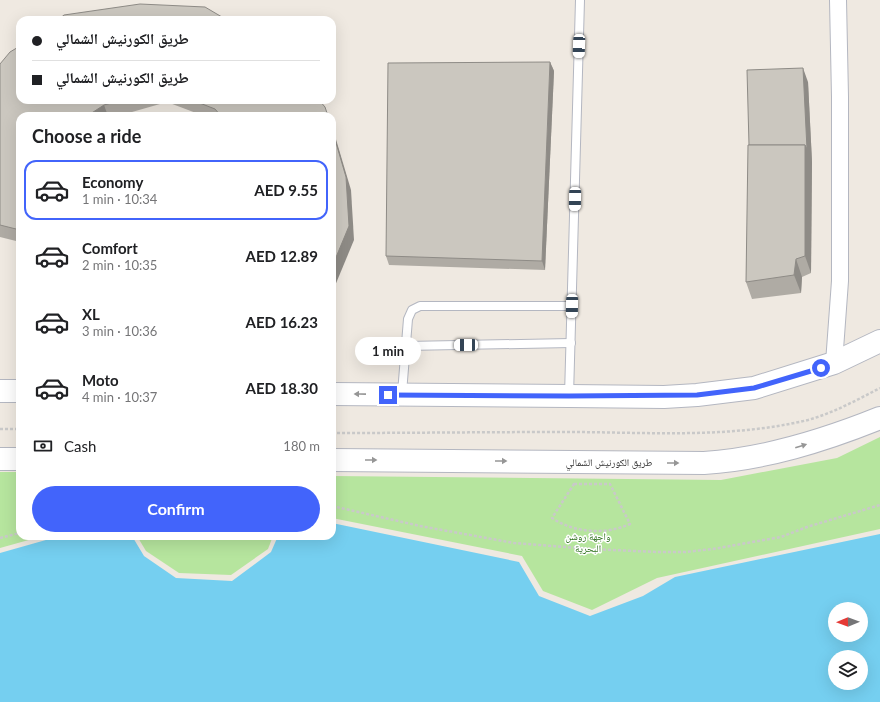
<!DOCTYPE html>
<meta charset="utf-8">
<style>
:root{--surface:#fff;--page:#f2f2f2;--text:#202124;--muted:#757577;--line:#e0e0e0;--accent:#4264fb}
body{margin:0;font-family:Lato,"Noto Naskh Arabic",sans-serif;background:var(--page);color:var(--text);height:100vh;display:flex;flex-direction:column;font-size:15px;white-space:nowrap}
*{box-sizing:border-box;margin:0}
p{font-size:13px;color:var(--muted)}
.icon{flex:none;width:22px;height:22px;fill:none;stroke:currentColor;stroke-width:2;stroke-linecap:round;stroke-linejoin:round}
.map{position:relative;flex:1;overflow:hidden}
.sheet{position:absolute;left:16px;top:112px;width:320px;height:428px;display:flex;flex-direction:column;background:var(--surface);border-radius:12px;box-shadow:0 4px 16px #0002}
.sheet>*{flex:none}
.hud{position:absolute;left:16px;top:16px;width:320px;height:88px;border-radius:12px;box-shadow:0 4px 16px #0002;display:grid;align-content:center;height:88px;padding:0 16px;background:var(--surface)}
.needle{width:26px;rotate:269deg}
.fabs{position:absolute;left:828px;top:602px;display:grid;gap:8px}
.fabs a{display:grid;place-items:center;width:40px;height:40px;border-radius:50%;background:var(--surface);box-shadow:0 4px 16px #0002;font-size:20px}
.end{position:absolute;width:18px;height:18px;margin:-9px;border:5px solid #4264fb;background:#fff;box-shadow:0 0 0 2px #fff}
.from{border-radius:50%}
.bubble{position:absolute;height:28px;border-radius:14px;background:var(--surface);box-shadow:0 4px 16px #0002;font-size:13px;font-weight:700;line-height:28px;text-align:center}
.car{position:absolute;width:12px;height:24px;margin:-12px -6px;border-radius:5px;box-shadow:0 0 3px 1px #0007;background:linear-gradient(#fff 24%,#345 0 40%,#fff 0 76%,#345 0 86%,#fff 0)}
.hud b{display:flex;align-items:center;gap:14px;height:38px;font-size:15px}
.hud b+b{border-top:1px solid var(--line)}
.hud i{width:10px;height:10px;background:var(--text)}
ul{padding:0;list-style:none}
li{display:flex;align-items:center;gap:12px;height:60px;margin:0 8px 6px;padding:0 8px;border:2px solid transparent;border-radius:12px}
li div{flex:1}
li b{display:block;font-size:15px}
li em{font-style:normal;font-weight:700}
li.current{border-color:var(--accent)}
li>.icon{width:36px;height:36px;stroke-width:1.5}
h2{padding:0 16px;font-size:18px;line-height:48px}
.pay{display:flex;align-items:center;gap:10px;height:44px;padding:0 16px;font-size:15px}
.pay p{margin-inline-start:auto}
.cta{display:flex;gap:8px;margin-top:auto;padding:8px 16px}
.cta a{flex:1;height:46px;border-radius:24px;background:var(--accent);color:#fff;font-size:16px;font-weight:700;line-height:46px;text-align:center}
.map>svg:first-child{display:block}
</style>
<div class="map">
<svg width="880" height="702" viewBox="0 0 880 702">
<rect width="100%" height="100%" fill="#efe9e1"/>
<g fill="#b6e59e">
<path d="M880,437V529L657,578L592,610L543,591L522,556L332,518V476L721,480L837,458Z"/>
<path d="M0,472H20V536H43L0,548Z"/>
<path d="M137,536H273L268,549L231,575L179,573L146,551Z"/>
</g>
<path fill="#75cff0" fill-rule="evenodd" d="M332,523L519,562L539,596L590,616L643,596L675,577L880,534V702H0V553L60,536H132L144,556L176,578L232,581L271,552L278,536H332ZM835,609H861V635H835ZM835,657H861V683H835Z"/>
<g fill="none" stroke-linecap="round" stroke-linejoin="round">
<g stroke="#b4b7c1" stroke-width="10">
<g id="service">
<path d="M406,346L571,343"/>
<path d="M402,393L408,319L412,310L420,306H572"/>
<path d="M569,396L580,0"/>
</g>
</g>
<g stroke="#b4b7c1" stroke-width="18">
<path id="minor" d="M834,363L840,281V97L838,0"/>
</g>
<g stroke="#b4b7c1" stroke-width="24">
<g id="secondary">
<path d="M0,391H20"/>
<path d="M332,394L569,396L664,397L697,395L754,388L834,363L880,341"/>
<path d="M0,459H20"/>
<path d="M332,460L704,463C765,459 823,441 880,418"/>
</g>
</g>
<g stroke="#c9c9c9" stroke-width="2.5" stroke-dasharray="3 2" stroke-linecap="butt">
<path d="M0,429H20"/>
<path d="M332,433C410,433 487,432 565,432C646,432 728,439 808,420C833,413 857,400 880,388"/>
<path d="M574,484H610L630,524C606,535 574,533 552,518Z"/>
<path d="M332,506L420,526L514,543L591,549L657,552H685L713,549L781,537L807,527L880,505"/>
<path d="M204,536H207"/>
<path d="M0,538L20,533"/>
</g>
<use href="#service" stroke="#fff" stroke-width="8"/>
<use href="#minor" stroke="#fff" stroke-width="16"/>
<use href="#secondary" stroke="#fff" stroke-width="22"/>
</g>
<g fill="#afaba4">
<path d="M550,62L554,71L545,270L389,265L386,256Z"/>
<path d="M0,64L20,100H319L329,116H204L167,102L118,116H20V242L0,237Z"/>
<path d="M808,82L812,162L811,273L802,277L801,293L752,299L746,282L749,145Z"/>
</g>
<g fill="#8e8b86">
<path d="M550,62L554,71L545,270L542,261Z"/>
<path d="M803,68L808,82L812,162L811,273L805,256Z"/>
<path d="M104,105L108,116H87Z"/>
<path d="M332,126L351,190L354,240L332,293Z"/>
<path d="M796,259L802,277L801,293L794,275Z"/>
</g>
<g fill="#cbc7bf" stroke="#8e8b86">
<path d="M140,4L205,7L227,20H58L64,15Z"/>
<path d="M20,46V100H122L104,105L87,116H20V230L0,225V64L10,52Z"/>
<path d="M550,62L542,261L386,256L388,63Z"/>
<path d="M803,68L807,149L805,145H749L747,70Z"/>
<path d="M192,100H319L325,107L328,116H221L215,109Z"/>
<path d="M332,129L346,177L349,226L332,267Z"/>
<path d="M748,145H805V256L796,259L794,275L746,282Z"/>
</g>
<defs><path id="oneway-solid" d="M-6-.8H1V-3.2L6.5 0L1 3.2V.8H-6Z"/></defs>
<g fill="#969696">
<use href="#oneway-solid" transform="translate(360 394) rotate(-179)"/>
<use href="#oneway-solid" transform="translate(801 446) rotate(-17)"/>
<use href="#oneway-solid" transform="translate(371 460)"/>
<use href="#oneway-solid" transform="translate(501 461)"/>
<use href="#oneway-solid" transform="translate(673 463)"/>
</g>
<g fill="none" stroke-linecap="round" stroke-linejoin="round">
<path stroke="#4264fb" stroke-width="5" d="M388,395L569,396L697,395L754,388L821,368"/>
</g>
<g text-anchor="middle" stroke-width="3" stroke-linejoin="round" paint-order="stroke">
<g font-size="10" fill="#2e2e2e" stroke="#fff">
<text x="609" y="466">طريق الكورنيش الشمالي</text>
</g>
<g font-size="10" fill="#2c6e1b" stroke="#fff">
<text x="588" y="540">واجهة روشن<tspan x="588" dy="12">البحرية</tspan></text>
</g>
</g>
</svg>
<div class="fabs">
<a><svg class="needle" viewBox="-14 -14 28 28"><path d="M0-13l5 13h-10z" fill="#e53935"/><path d="M0 13l5-13h-10z" fill="#757577"/></svg></a>
<a><svg class="icon" aria-label="layers" viewBox="0 0 24 24"><path d="M12 4l9 5-9 5-9-5zM3 14l9 5 9-5"/></svg></a>
</div>
<i class="end from" style="left:821px;top:368px"></i>
<i class="end" style="left:388px;top:395px"></i>
<div class="bubble" style="left:355px;top:337px;width:66px">1 min</div>
<i class="car" style="left:579px;top:46px;rotate:182deg"></i>
<i class="car" style="left:575px;top:199px;rotate:181deg"></i>
<i class="car" style="left:572px;top:306px;rotate:181deg"></i>
<i class="car" style="left:466px;top:345px;rotate:269deg"></i>
<div class="hud">
<b><i class="from"></i>طريق الكورنيش الشمالي</b>
<b><i></i>طريق الكورنيش الشمالي</b>
</div>
<section class="sheet">
<h2>Choose a ride</h2>
<ul>
<li class="current"><svg class="icon" aria-label="car" viewBox="0 0 24 24"><path d="M5 17H2v-5l4-1 3-4h7l3 4 3 1v5h-3M9 17h6M6 11h13"/><circle cx="7" cy="17" r="2"/><circle cx="17" cy="17" r="2"/></svg><div><b>Economy</b><p>1 min · 10:34</p></div><em>AED 9.55</em></li>
<li><svg class="icon" aria-label="car" viewBox="0 0 24 24"><path d="M5 17H2v-5l4-1 3-4h7l3 4 3 1v5h-3M9 17h6M6 11h13"/><circle cx="7" cy="17" r="2"/><circle cx="17" cy="17" r="2"/></svg><div><b>Comfort</b><p>2 min · 10:35</p></div><em>AED 12.89</em></li>
<li><svg class="icon" aria-label="car" viewBox="0 0 24 24"><path d="M5 17H2v-5l4-1 3-4h7l3 4 3 1v5h-3M9 17h6M6 11h13"/><circle cx="7" cy="17" r="2"/><circle cx="17" cy="17" r="2"/></svg><div><b>XL</b><p>3 min · 10:36</p></div><em>AED 16.23</em></li>
<li><svg class="icon" aria-label="car" viewBox="0 0 24 24"><path d="M5 17H2v-5l4-1 3-4h7l3 4 3 1v5h-3M9 17h6M6 11h13"/><circle cx="7" cy="17" r="2"/><circle cx="17" cy="17" r="2"/></svg><div><b>Moto</b><p>4 min · 10:37</p></div><em>AED 18.30</em></li>
</ul>
<div class="pay"><svg class="icon" aria-label="cash" viewBox="0 0 24 24"><path d="M3 7h18v10H3z"/><circle cx="12" cy="12" r="2"/></svg>Cash<p>180 m</p></div>
<div class="cta"><a>Confirm</a></div>
</section>
</div>
